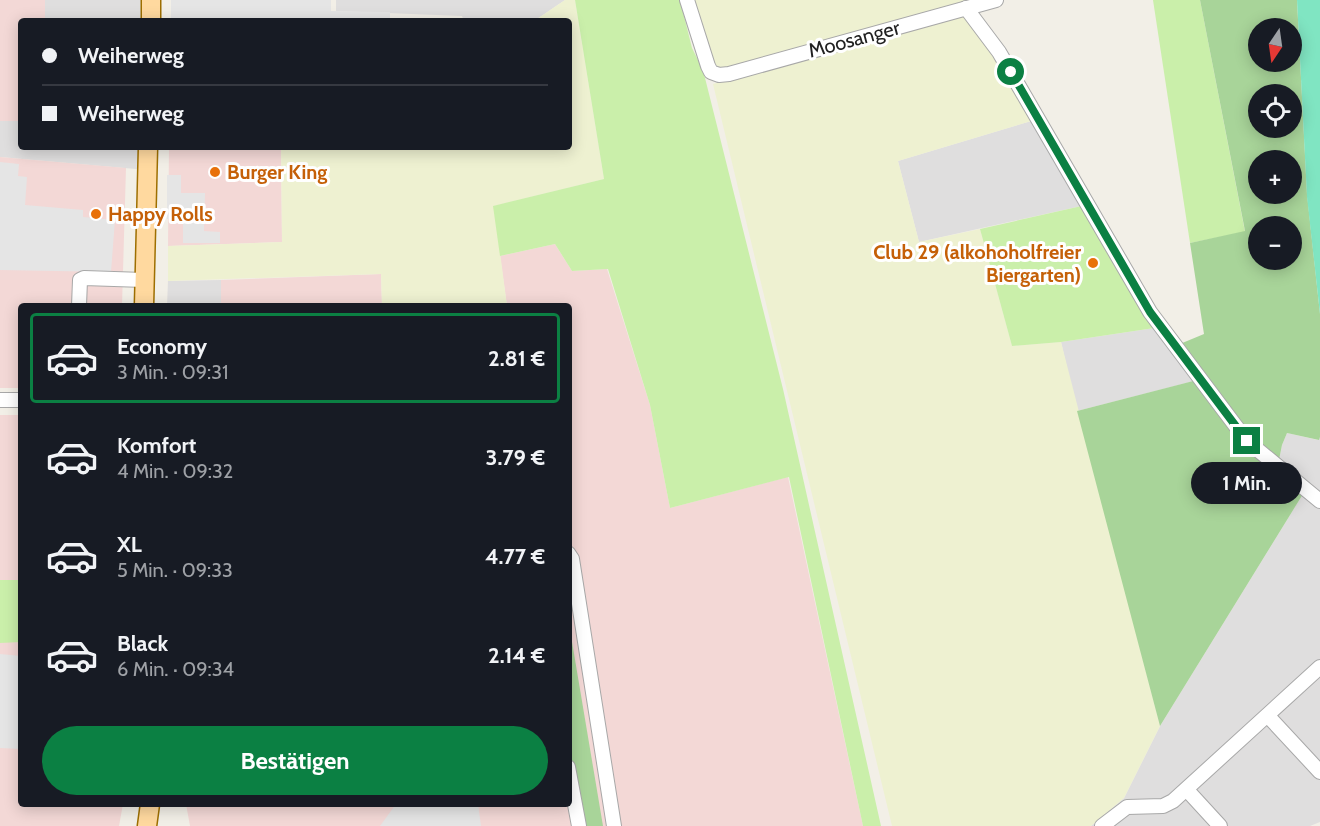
<!DOCTYPE html>
<html lang="de">
<meta charset="utf-8">
<style>
:root{--surface:#171b24;--page:#242831;--text:#f1f3f6;--muted:#9ea1a6;--line:#363941;--accent:#0b8043}
body{margin:0;font-family:Cabin,sans-serif;background:var(--page);color:var(--text);height:100vh;display:flex;flex-direction:column;font-size:22px;white-space:nowrap}
*{box-sizing:border-box;margin:0}
p{font-size:20px;color:var(--muted)}
.icon{flex:none;width:33px;height:33px;fill:none;stroke:currentColor;stroke-width:2;stroke-linecap:round;stroke-linejoin:round}
.map{position:relative;flex:1;overflow:hidden}
.panel{position:absolute;left:18px;top:303px;width:554px;height:504px;display:flex;flex-direction:column;background:var(--surface);border-radius:6px;box-shadow:0 3px 15px #0003}
.panel>*{flex:none}
.guide{position:absolute;left:18px;top:18px;width:554px;height:132px;border-radius:6px;box-shadow:0 3px 15px #0003;display:grid;align-content:center;height:132px;padding:0 24px;background:var(--surface)}
.needle{width:39px;rotate:193deg}
.buttons{position:absolute;left:1248px;top:18px;display:grid;gap:12px}
.buttons a{display:grid;place-items:center;width:54px;height:54px;border-radius:50%;background:var(--surface);box-shadow:0 3px 15px #0003;font-size:30px}
.end{position:absolute;width:27px;height:27px;margin:-14px;border:8px solid #0b8043;background:#fff;box-shadow:0 0 0 3px #fff}
.from{border-radius:50%}
.bubble{position:absolute;height:42px;border-radius:21px;background:var(--surface);box-shadow:0 3px 15px #0003;font-size:20px;font-weight:800;line-height:42px;text-align:center}
.guide b{display:flex;align-items:center;gap:21px;height:57px;font-size:22px}
.guide b+b{border-top:2px solid var(--line)}
.guide i{width:15px;height:15px;background:var(--text)}
ul{padding:10px 0 0;list-style:none}
li{display:flex;align-items:center;gap:18px;height:90px;margin:0 12px 9px;padding:0 12px;border:3px solid transparent;border-radius:6px}
li div{flex:1}
li b{display:block;font-size:22px}
li em{font-style:normal;font-weight:800}
li.on{border-color:var(--accent)}
li>.icon{width:54px;height:54px;stroke-width:1.5}
.cta{display:flex;gap:12px;margin-top:auto;padding:12px 24px}
.cta a{flex:1;height:69px;border-radius:36px;background:var(--accent);color:#fff;font-size:24px;font-weight:800;line-height:69px;text-align:center}
.map>svg:first-child{display:block}
</style>
<div class="map">
<svg width="1320" height="826" viewBox="0 0 1320 826">
<rect width="100%" height="100%" fill="#f2efe7"/>
<g fill="#dfdede">
<rect x="45" y="0" width="106" height="21"/>
<path d="M336,0H565L534,21H464L462,16L336,11Z"/>
<path d="M1038,119L1086,205L919,242L898,161Z"/>
<path d="M0,121H21V147H148L147,170L0,157Z"/>
<path d="M221,280V306H167L168,281Z"/>
<path d="M1161,327L1202,379L1077,411L1061,342Z"/>
<path d="M1287,433L1318,440L1320,437V822L1310,826H1091L1124,798L1160,726L1303,494L1277,470L1282,445Z"/>
</g>
<g fill="#f3d8d6">
<path d="M0,0H45V21H21V121H0Z"/>
<path d="M169,147H281L282,242L168,246Z"/>
<path d="M0,157L126,168L122,306H21V388H0Z"/>
<path d="M555,244L572,271L607,269L650,405L670,508L788,477L863,826H190L186,804H568V306H507L500,256Z"/>
<path d="M381,274L382,306H221V280Z"/>
<path d="M0,415H21V804H123L119,826H0Z"/>
</g>
<g fill="#eef1d1">
<path d="M565,0H575L604,179L494,206L507,306H382L381,274L168,281V246L282,242L281,147H568V21H534Z"/>
<path d="M694,0H992L966,9L1038,119L898,161L919,242L980,229L1012,346L1061,342L1160,726L1124,798L1091,826H892L713,84L939,17L721,69L710,61Z"/>
</g>
<g fill="#caefaa">
<path d="M575,0H680L692,48L703,70L783,389L881,826H863L789,477L670,508L650,405L608,269L572,271L555,244L500,256L493,206L604,179Z"/>
<path d="M1153,0H1200L1245,232L1190,243Z"/>
<path d="M1086,205L1161,327L1061,342L1012,346L980,229Z"/>
<path d="M0,580H21V642L0,643Z"/>
</g>
<g fill="#a8d499" fill-rule="evenodd">
<path d="M1200,0H1297L1307,194L1320,314V437L1319,440L1287,433L1282,445L1277,470L1303,494L1160,726L1077,411L1201,379L1175,346L1204,334L1190,243L1245,231ZM1258,28H1292V62H1258ZM1258,94H1292V128H1258ZM1258,160H1292V194H1258ZM1258,226H1292V260H1258Z"/>
<path d="M568,618L603,826H582L569,750Z"/>
</g>
<path fill="#80e5c2" d="M1297,0H1320V314L1307,197Z"/>
<g fill="#e5e5e5">
<path d="M171,0H331V11L390,12V21H171Z"/>
<path d="M0,162L19,164L18,176L27,177L25,205L83,210V217L115,220L111,272L0,270Z"/>
<path d="M167,175H181V193H205L204,231L220,232V243H183V220L167,219Z"/>
<path d="M0,654L21,656V749L0,748Z"/>
<path d="M396,804H478L481,826H380Z"/>
</g>
<g fill="none" stroke-linecap="round" stroke-linejoin="round">
<g stroke="#a8a8a8" stroke-width="16">
<g id="minor">
<path d="M687,0L708,66L711,72L719,75L729,74L996,0"/>
<path d="M966,8L999,52L1150,312L1247,441L1320,501"/>
<path d="M79,306L80,280L84,278L144,280"/>
<path d="M0,400H21"/>
<path d="M568,553L572,559L614,826"/>
<path d="M1268,716L1320,772"/>
<path d="M568,767L579,826"/>
<path d="M1187,790L1220,826"/>
<path d="M1102,826L1127,807L1163,806L1173,801L1320,667"/>
</g>
</g>
<g stroke="#9e6f00" stroke-width="21">
<g id="major">
<path d="M151,21V0"/>
<path d="M144,306L148,147"/>
<path d="M147,826L150,804"/>
</g>
</g>
<use href="#minor" stroke="#fff" stroke-width="14"/>
<use href="#major" stroke="#ffd99f" stroke-width="18"/>
</g>
<g fill="none" stroke-linecap="round" stroke-linejoin="round">
<path stroke="#0b8043" stroke-width="8" d="M1011,72L1150,312L1247,441"/>
</g>
<g fill="#e8710a" stroke="#fff" stroke-width="2">
<circle cx="215" cy="172" r="6"/>
<circle cx="96" cy="214" r="6"/>
<circle cx="1093" cy="263" r="6"/>
</g>
<g text-anchor="middle" stroke-width="6" stroke-linejoin="round" paint-order="stroke">
<g font-size="20" fill="#212121" stroke="#fff">
<text transform="translate(854 39) rotate(-15)" y="7">Moosanger</text>
</g>
<g font-size="20" font-weight="bold" fill="#c56008" stroke="#fff" text-anchor="start">
<text x="227" y="179">Burger King</text>
<text x="108" y="221">Happy Rolls</text>
<text x="1081" y="259" text-anchor="end">Club 29 (alkohoholfreier<tspan x="1081" dy="23">Biergarten)</tspan></text>
</g>
</g>
</svg>
<div class="buttons">
<a><svg class="needle" viewBox="-14 -14 28 28"><path d="M0-13l5 13h-10z" fill="#e53935"/><path d="M0 13l5-13h-10z" fill="#9ea1a6"/></svg></a>
<a><svg class="icon" aria-label="locate" viewBox="0 0 24 24"><circle cx="12" cy="12" r="6"/><path d="M12 2v4M12 18v4M2 12h4M18 12h4"/></svg></a>
<a>+</a>
<a>−</a>
</div>
<i class="end from" style="left:1011px;top:72px"></i>
<i class="end" style="left:1247px;top:441px"></i>
<div class="bubble" style="left:1191px;top:462px;width:111px">1 Min.</div>
<div class="guide">
<b><i class="from"></i>Weiherweg</b>
<b><i></i>Weiherweg</b>
</div>
<section class="panel">
<ul>
<li class="on"><svg class="icon" aria-label="car" viewBox="0 0 24 24"><path d="M5 17H2v-5l4-1 3-4h7l3 4 3 1v5h-3M9 17h6M6 11h13"/><circle cx="7" cy="17" r="2"/><circle cx="17" cy="17" r="2"/></svg><div><b>Economy</b><p>3 Min. · 09:31</p></div><em>2.81 €</em></li>
<li><svg class="icon" aria-label="car" viewBox="0 0 24 24"><path d="M5 17H2v-5l4-1 3-4h7l3 4 3 1v5h-3M9 17h6M6 11h13"/><circle cx="7" cy="17" r="2"/><circle cx="17" cy="17" r="2"/></svg><div><b>Komfort</b><p>4 Min. · 09:32</p></div><em>3.79 €</em></li>
<li><svg class="icon" aria-label="car" viewBox="0 0 24 24"><path d="M5 17H2v-5l4-1 3-4h7l3 4 3 1v5h-3M9 17h6M6 11h13"/><circle cx="7" cy="17" r="2"/><circle cx="17" cy="17" r="2"/></svg><div><b>XL</b><p>5 Min. · 09:33</p></div><em>4.77 €</em></li>
<li><svg class="icon" aria-label="car" viewBox="0 0 24 24"><path d="M5 17H2v-5l4-1 3-4h7l3 4 3 1v5h-3M9 17h6M6 11h13"/><circle cx="7" cy="17" r="2"/><circle cx="17" cy="17" r="2"/></svg><div><b>Black</b><p>6 Min. · 09:34</p></div><em>2.14 €</em></li>
</ul>
<div class="cta"><a>Bestätigen</a></div>
</section>
</div>
